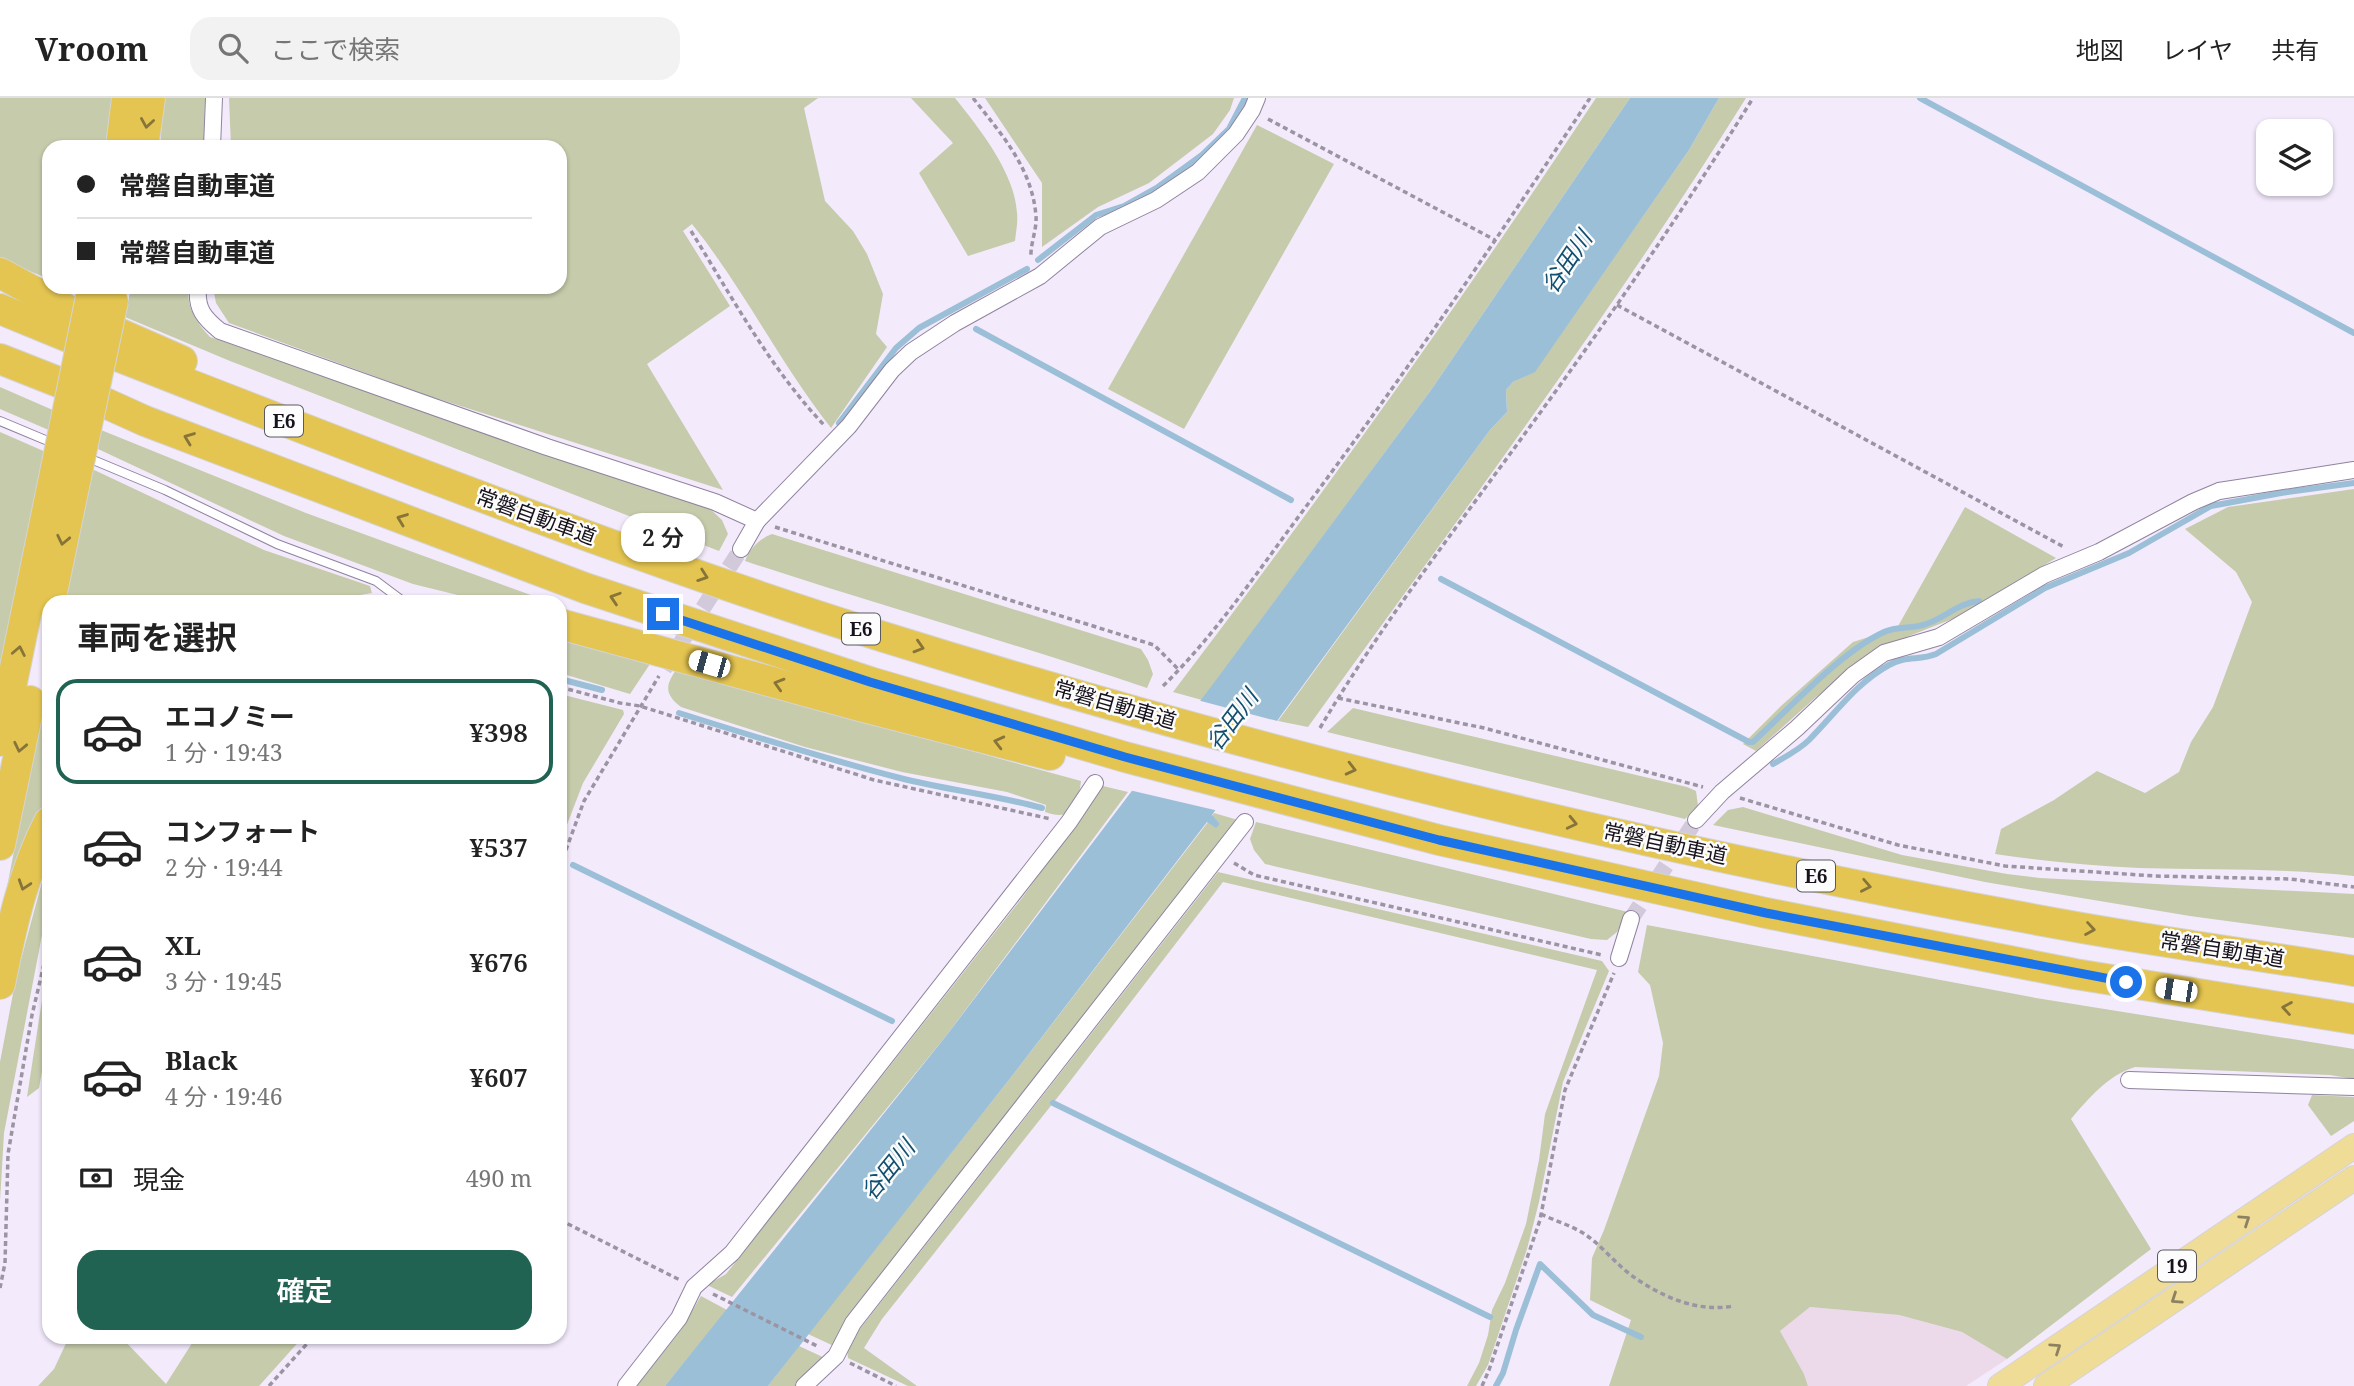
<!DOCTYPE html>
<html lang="ja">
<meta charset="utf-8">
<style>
:root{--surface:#fff;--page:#f2f2f2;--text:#222;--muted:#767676;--line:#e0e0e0;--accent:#216353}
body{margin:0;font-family:"Noto Serif","Noto Sans JP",serif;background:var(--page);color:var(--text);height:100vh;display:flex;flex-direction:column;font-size:26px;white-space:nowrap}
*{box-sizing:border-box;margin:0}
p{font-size:23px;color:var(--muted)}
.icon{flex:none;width:38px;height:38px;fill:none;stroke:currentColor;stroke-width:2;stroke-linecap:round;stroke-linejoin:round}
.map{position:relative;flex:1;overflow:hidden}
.details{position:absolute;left:42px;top:497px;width:525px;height:749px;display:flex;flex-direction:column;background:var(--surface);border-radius:21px;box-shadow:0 2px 5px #0004}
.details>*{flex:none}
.guide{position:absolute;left:42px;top:42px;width:525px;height:154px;border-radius:21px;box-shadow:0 2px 5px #0004;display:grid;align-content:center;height:154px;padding:0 35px;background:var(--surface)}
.fabs{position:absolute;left:2256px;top:21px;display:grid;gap:14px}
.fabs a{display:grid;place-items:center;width:77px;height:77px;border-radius:14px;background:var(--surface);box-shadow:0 2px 5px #0004;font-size:35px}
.end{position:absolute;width:32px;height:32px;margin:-16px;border:9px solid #1a73e8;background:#fff;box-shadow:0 0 0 4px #fff}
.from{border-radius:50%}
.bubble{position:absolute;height:49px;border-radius:21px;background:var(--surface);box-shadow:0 2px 5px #0004;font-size:23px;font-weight:600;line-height:49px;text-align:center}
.car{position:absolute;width:21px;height:42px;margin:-21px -10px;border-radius:9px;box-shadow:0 0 5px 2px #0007;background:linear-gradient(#fff 24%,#345 0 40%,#fff 0 76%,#345 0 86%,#fff 0)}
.guide b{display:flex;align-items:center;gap:24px;height:66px;font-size:26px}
.guide b+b{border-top:2px solid var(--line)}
.guide i{width:18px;height:18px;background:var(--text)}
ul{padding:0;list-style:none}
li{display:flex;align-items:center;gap:21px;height:105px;margin:0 14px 10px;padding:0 21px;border:4px solid transparent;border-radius:21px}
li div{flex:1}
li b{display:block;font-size:26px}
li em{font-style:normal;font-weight:600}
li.on{border-color:var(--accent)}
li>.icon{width:63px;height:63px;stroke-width:1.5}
h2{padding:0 35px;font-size:32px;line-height:84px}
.pay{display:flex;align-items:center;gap:18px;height:77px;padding:0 35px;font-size:26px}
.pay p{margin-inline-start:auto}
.cta{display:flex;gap:14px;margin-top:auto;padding:14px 35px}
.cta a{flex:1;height:80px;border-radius:21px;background:var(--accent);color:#fff;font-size:28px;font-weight:600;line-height:80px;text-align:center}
header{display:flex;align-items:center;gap:42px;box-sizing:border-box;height:98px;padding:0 35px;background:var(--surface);border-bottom:2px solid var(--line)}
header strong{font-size:33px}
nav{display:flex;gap:38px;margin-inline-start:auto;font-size:24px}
.search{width:490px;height:63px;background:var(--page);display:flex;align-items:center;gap:18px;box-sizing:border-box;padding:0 24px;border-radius:21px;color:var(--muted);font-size:26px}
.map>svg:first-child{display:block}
</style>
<header>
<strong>Vroom</strong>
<div class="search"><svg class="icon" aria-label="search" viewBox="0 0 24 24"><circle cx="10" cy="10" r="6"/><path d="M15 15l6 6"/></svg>ここで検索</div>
<nav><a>地図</a><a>レイヤ</a><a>共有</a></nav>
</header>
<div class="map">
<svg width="2354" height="1288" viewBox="0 0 2354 1288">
<rect width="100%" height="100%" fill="#f3eafc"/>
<path fill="#ecdaeb" d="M1810,1209L1899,1217L1962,1234L2007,1261L1966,1288H1808L1804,1276L1780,1233Z"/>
<g fill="#c6cbab">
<path d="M0,0H117L110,49H49V181L0,161Z"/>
<path d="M164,0H205L204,49H160Z"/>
<path d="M229,0H818L804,10L825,103L853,133L867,156L883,196L876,236L887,249L831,330C780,265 744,191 692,126L683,133L730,208L647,266L723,392L426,297L229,225L216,205L213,189H560V49H231Z"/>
<path d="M911,0H955C979,30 1015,75 1017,115C1018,124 1016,134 1015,143L968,158L919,75L953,45Z"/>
<path d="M985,0H1234L1230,12L1213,36L1149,85L1098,109L1042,149V85Z"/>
<path d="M1596,0H1630L1431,292L1202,602L1173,594C1320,401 1462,203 1596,0Z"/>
<path d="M1719,0H1746C1611,217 1457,422 1308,629L1278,623L1490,332L1507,314L1506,292L1513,284L1535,273L1689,52Z"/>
<path d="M1257,27L1334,66L1184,331L1108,291Z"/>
<path d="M131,189H188C187,210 196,224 210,239L708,409L722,422L728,436L719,453L230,263L125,219Z"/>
<path d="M0,289L55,313L51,333L0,311Z"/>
<path d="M101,332L306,415L550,504H486L413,486L284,438L98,351Z"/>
<path d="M0,334L48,355L0,595Z"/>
<path d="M90,370L264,452L370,488L372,495L319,504H63Z"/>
<path d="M2354,391V778C2282,770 2211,772 2139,770C2091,768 2042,763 1995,756L2001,731L2054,702L2097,673L2145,695L2179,674L2191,644L2213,609L2252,504L2236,474L2185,431L2228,409Z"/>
<path d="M1965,409L2056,460L1960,518L1909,538L1871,557L1816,599L1756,653L1743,646L1781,608L1853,544L1897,530Z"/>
<path d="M772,436L1141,551L1148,562L1153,576L1147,590C1013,545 878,507 745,463C750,450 759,441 772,436Z"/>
<path d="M560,541L652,563L630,596L560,575Z"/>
<path d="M676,572L1081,683C1078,707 1073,724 1045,714L1046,707L1007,694L902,674L805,649L681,609C666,597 664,589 676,572Z"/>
<path d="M49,574V706L28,747L0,825Z"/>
<path d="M560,596L623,612L624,616L583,685L560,745Z"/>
<path d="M1353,610L1687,689L1696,693L1698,708L1685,721L1327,634Z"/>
<path d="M1103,688L1128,694L946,938L732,1199L707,1187L726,1176L754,1141L1022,800Z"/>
<path d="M1743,709L1902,757L2007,776L2040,780L2354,796V840L2190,818L1985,784L1713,727L1728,712Z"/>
<path d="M1214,715L1238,722L836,1249L808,1236L1012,978L1208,724L1215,729L1220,726L1212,718Z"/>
<path d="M1256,724L1628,814L1617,834L1607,842L1591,841L1265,766L1254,752L1250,741Z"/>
<path d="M49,758V819L42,837L4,1035L0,1103V964L16,880Z"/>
<path d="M1218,774L1602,863L1609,873L1563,984L1539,1104L1527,1151L1488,1267L1476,1288H1467L1479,1265L1488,1237L1492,1212L1505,1185L1526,1126L1539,1062L1545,1016L1597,872L1223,784L1061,995L882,1221L864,1250L917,1288H908L848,1260L847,1250L856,1236Z"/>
<path d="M1647,827L2036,900L2354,951V981L2330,977L2135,969C2108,977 2089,1000 2071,1021L2151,1151L2007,1261L1962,1234L1899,1217L1810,1209L1780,1233L1804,1276L1808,1288H1609L1631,1222L1590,1202L1592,1160L1604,1132L1659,978L1663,945L1650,887L1638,874Z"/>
<path d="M49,871V936L39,990L27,999L42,902Z"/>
<path d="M2312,997L2354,999V1023L2331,1038L2308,1007Z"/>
<path d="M701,1198L727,1212L665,1288H637L681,1232Z"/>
<path d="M69,1239H121L166,1286L196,1239H303L259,1288H38L54,1271Z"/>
<path d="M799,1248L827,1261L806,1275L796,1288H768Z"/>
</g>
<path fill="#9cbfd8" d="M1630,0H1719L1689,52L1535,274L1513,284L1506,292L1507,314L1490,332L1282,616L1212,717L1220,726L1216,730L1207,724L1012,978L768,1288H665L946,938L1213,586L1431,292Z"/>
<path fill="#f3eafc" d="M1197,602L1281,624L1219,713L1129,692Z"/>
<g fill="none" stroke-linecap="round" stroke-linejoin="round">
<g stroke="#9cbfd8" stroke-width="6">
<path d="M1920,0L2354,235"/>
<path d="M1038,162L1096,117L1124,108L1158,89L1202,57L1229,31L1245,0"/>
<path d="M976,231L1291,402"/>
<path d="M839,325L896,250L919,230L1027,171"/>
<path d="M1441,481L1749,644H1753C1790,610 1839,555 1884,534C1897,528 1913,531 1926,526C1945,520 1958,505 1979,503"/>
<path d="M560,581L602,592"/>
<path d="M679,615C752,638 826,661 900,680C947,692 995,697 1042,710"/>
<path d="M1773,666C1785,659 1799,652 1809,642C1835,616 1856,585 1889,567C1907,557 1919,563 1936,556L2045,490L2129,455L2211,408L2281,395L2354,385"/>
<path d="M573,767L892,923"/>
<path d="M1053,1005L1490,1219"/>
<path d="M1496,1288L1503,1275L1516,1232L1540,1166L1593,1217L1641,1239"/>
</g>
<g stroke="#d2c9da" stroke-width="16" stroke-dasharray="16 8" stroke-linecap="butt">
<path d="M664,571L741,451"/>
<path d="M1631,821L1696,722"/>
</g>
<g stroke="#90839e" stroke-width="10">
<g id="service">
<path d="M0,323L55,346"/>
<path d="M86,359L165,392L277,446L376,483L404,504"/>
</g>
</g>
<g stroke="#90839e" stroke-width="18">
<g id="minor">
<path d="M212,49L214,0"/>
<path d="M198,189C196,211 204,220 220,233L547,349L715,404L757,423"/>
<path d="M741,451L757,423L849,328L892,272L911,254L955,225L1040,178L1100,129L1156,102L1198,74L1236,36L1252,12L1257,0"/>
<path d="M1696,722L1722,694L1797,630L1853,577L1884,555L1939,539L2044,477L2099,454L2193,404L2219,393L2354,372"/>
<path d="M1619,860L1631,821"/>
<path d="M2129,982L2354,989"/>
<path d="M626,1288L679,1220L694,1189L732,1155L1069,724L1095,685"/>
<path d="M804,1288L836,1258L853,1225L1245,724"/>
</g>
</g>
<g stroke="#d5d4d6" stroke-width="26">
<g id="primary">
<path d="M2000,1288L2354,1048"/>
<path d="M2046,1288L2354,1080"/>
</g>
</g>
<g stroke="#d5d4d6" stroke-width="32">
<g id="motorway">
<path d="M121,49L127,0"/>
<path d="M143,49L150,0"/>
<path d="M0,175L75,216L182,263"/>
<path d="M0,211L68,239C339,344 609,453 887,540C1278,662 1679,758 2082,830C2173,846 2264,858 2354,873"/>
<path d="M0,261L61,285L145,323L585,490L870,584L1125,659L1439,742L1766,815L2075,876L2354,921"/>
<path d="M50,504L76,379"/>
<path d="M560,526L860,608L1050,657"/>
<path d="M0,643L56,370"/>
<path d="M0,747L30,603"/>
<path d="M0,886C11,831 23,774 49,724"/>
</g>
</g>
<g stroke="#9b94a3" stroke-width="3.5" stroke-dasharray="5 3.5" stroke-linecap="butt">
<path d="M973,0C1002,37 1032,70 1036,118C1037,132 1030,146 1031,160"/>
<path d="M1268,21L1495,142"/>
<path d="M691,133C732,199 770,270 824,327"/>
<path d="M1617,207L2064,449"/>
<path d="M775,429L1154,547L1179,572"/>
<path d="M1163,588C1216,536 1258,473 1302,414C1403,279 1498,140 1590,0"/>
<path d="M560,589L620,605L640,608L874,682L1051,721"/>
<path d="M1338,600L1484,630L1703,689"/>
<path d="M1320,630C1382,525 1458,428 1529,330C1608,222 1683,113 1753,0"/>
<path d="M1740,700L1898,747L2005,768L2155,778L2290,781L2354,789"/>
<path d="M1234,765L1254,777L1602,857"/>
<path d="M560,768L584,703L659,578"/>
<path d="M1541,1116C1555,1123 1573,1128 1586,1137C1602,1148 1615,1165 1631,1177C1660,1198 1697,1215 1733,1208"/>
<path d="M560,1122L680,1182"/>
<path d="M0,1190L5,1165L8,1056L32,917L49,845"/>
<path d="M713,1196L819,1249"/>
<path d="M850,1265L896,1288"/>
<path d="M269,1288L313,1239"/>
<path d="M1482,1288L1489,1272L1540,1122L1565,992L1614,875"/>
</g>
<use href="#service" stroke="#fff" stroke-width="8"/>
<use href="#minor" stroke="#fff" stroke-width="16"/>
<use href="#primary" stroke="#efdc97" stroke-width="24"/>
<use href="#motorway" stroke="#e4c551" stroke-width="30"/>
<g stroke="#d5d4d6" stroke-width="32" stroke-linecap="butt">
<g id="motorway-bridge">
<path d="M56,370L92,194"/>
<path d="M76,379L113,203"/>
</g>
</g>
<use href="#motorway-bridge" stroke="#e4c551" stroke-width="30"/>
</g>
<defs><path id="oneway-chevron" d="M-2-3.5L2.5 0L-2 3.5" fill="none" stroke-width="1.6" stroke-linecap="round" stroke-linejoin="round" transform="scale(1.75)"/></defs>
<g stroke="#877439">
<use href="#oneway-chevron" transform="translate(147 25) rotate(99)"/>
<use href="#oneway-chevron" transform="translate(189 340) rotate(-159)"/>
<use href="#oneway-chevron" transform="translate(402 421) rotate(-159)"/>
<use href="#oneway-chevron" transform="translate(63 442) rotate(102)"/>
<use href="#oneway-chevron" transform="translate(703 478) rotate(19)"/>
<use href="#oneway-chevron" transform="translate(615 500) rotate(-162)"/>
<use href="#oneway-chevron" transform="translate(919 549) rotate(17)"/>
<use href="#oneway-chevron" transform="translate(19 553) rotate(-79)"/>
<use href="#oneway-chevron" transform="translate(779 586) rotate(-164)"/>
<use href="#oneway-chevron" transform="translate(999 644) rotate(-166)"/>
<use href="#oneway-chevron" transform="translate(20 649) rotate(102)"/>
<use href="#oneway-chevron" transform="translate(1351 671) rotate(14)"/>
<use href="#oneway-chevron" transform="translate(1572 725) rotate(13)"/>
<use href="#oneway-chevron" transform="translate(24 787) rotate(108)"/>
<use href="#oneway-chevron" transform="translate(1866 788) rotate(11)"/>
<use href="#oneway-chevron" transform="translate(2090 831) rotate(9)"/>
<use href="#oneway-chevron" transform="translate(2287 910) rotate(-171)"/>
</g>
<g stroke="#8d815f">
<use href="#oneway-chevron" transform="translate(2245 1122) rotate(-34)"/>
<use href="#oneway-chevron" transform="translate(2176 1201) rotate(146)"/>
<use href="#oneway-chevron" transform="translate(2056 1250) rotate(-34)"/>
</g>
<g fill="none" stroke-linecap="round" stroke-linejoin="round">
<path stroke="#1a73e8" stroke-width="9" d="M663,516L870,584L1125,659L1439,742L1766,815L2126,884"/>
</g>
<g text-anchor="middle" stroke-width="5" stroke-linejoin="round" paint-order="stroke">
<g fill="#fcfcfc" stroke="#5b585e" stroke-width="2">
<rect x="265" y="307.5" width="38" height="31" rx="5"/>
<rect x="842" y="515.5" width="38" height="31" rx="5"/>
<rect x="1797" y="762.5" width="38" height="31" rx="5"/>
<rect x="2158" y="1152.5" width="38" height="31" rx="5"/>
</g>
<g font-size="19" font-weight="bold" fill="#16111b">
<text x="284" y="330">E6</text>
<text x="861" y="538">E6</text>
<text x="1816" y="785">E6</text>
<text x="2177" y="1175">19</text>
</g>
<g font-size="21" fill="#16111b" stroke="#fcfcfc">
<text transform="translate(536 419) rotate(20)" y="7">常磐自動車道</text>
<text transform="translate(1115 607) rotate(16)" y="7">常磐自動車道</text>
<text transform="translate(1665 746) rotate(12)" y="7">常磐自動車道</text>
<text transform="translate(2222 852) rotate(9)" y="7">常磐自動車道</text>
</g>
<g font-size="23" font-style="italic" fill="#104f70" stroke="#fcfcfc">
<text transform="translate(1567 164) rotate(-56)" y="8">谷田川</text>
<text transform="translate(1232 622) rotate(-53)" y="8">谷田川</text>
<text transform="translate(888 1072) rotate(-51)" y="8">谷田川</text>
</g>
</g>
</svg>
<div class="fabs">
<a><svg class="icon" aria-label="layers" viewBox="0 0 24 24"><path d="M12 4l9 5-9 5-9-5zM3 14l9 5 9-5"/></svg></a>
</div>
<i class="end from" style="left:2126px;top:884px"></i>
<i class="end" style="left:663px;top:516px"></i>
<div class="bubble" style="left:621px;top:415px;width:84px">2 分</div>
<i class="car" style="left:709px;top:566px;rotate:286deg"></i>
<i class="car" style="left:2176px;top:892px;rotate:279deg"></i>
<div class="guide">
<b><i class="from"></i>常磐自動車道</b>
<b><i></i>常磐自動車道</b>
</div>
<section class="details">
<h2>車両を選択</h2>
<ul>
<li class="on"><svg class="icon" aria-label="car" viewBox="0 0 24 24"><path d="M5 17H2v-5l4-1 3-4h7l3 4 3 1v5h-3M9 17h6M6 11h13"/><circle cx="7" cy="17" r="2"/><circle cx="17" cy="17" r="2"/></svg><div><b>エコノミー</b><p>1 分 · 19:43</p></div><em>¥398</em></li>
<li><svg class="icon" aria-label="car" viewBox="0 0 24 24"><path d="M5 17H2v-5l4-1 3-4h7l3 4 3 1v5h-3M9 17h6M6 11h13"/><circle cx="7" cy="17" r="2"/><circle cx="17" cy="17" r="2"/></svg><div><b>コンフォート</b><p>2 分 · 19:44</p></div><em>¥537</em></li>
<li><svg class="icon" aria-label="car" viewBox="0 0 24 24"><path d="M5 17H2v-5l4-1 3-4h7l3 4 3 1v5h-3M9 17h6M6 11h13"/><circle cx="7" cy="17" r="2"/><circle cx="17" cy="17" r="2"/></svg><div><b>XL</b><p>3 分 · 19:45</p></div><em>¥676</em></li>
<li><svg class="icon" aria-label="car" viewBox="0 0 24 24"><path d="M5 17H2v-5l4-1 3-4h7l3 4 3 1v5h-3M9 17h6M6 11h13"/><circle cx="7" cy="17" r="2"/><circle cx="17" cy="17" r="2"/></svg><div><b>Black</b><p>4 分 · 19:46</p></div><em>¥607</em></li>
</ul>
<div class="pay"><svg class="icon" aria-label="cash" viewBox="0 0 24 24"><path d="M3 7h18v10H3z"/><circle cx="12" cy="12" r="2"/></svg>現金<p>490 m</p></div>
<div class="cta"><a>確定</a></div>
</section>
</div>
